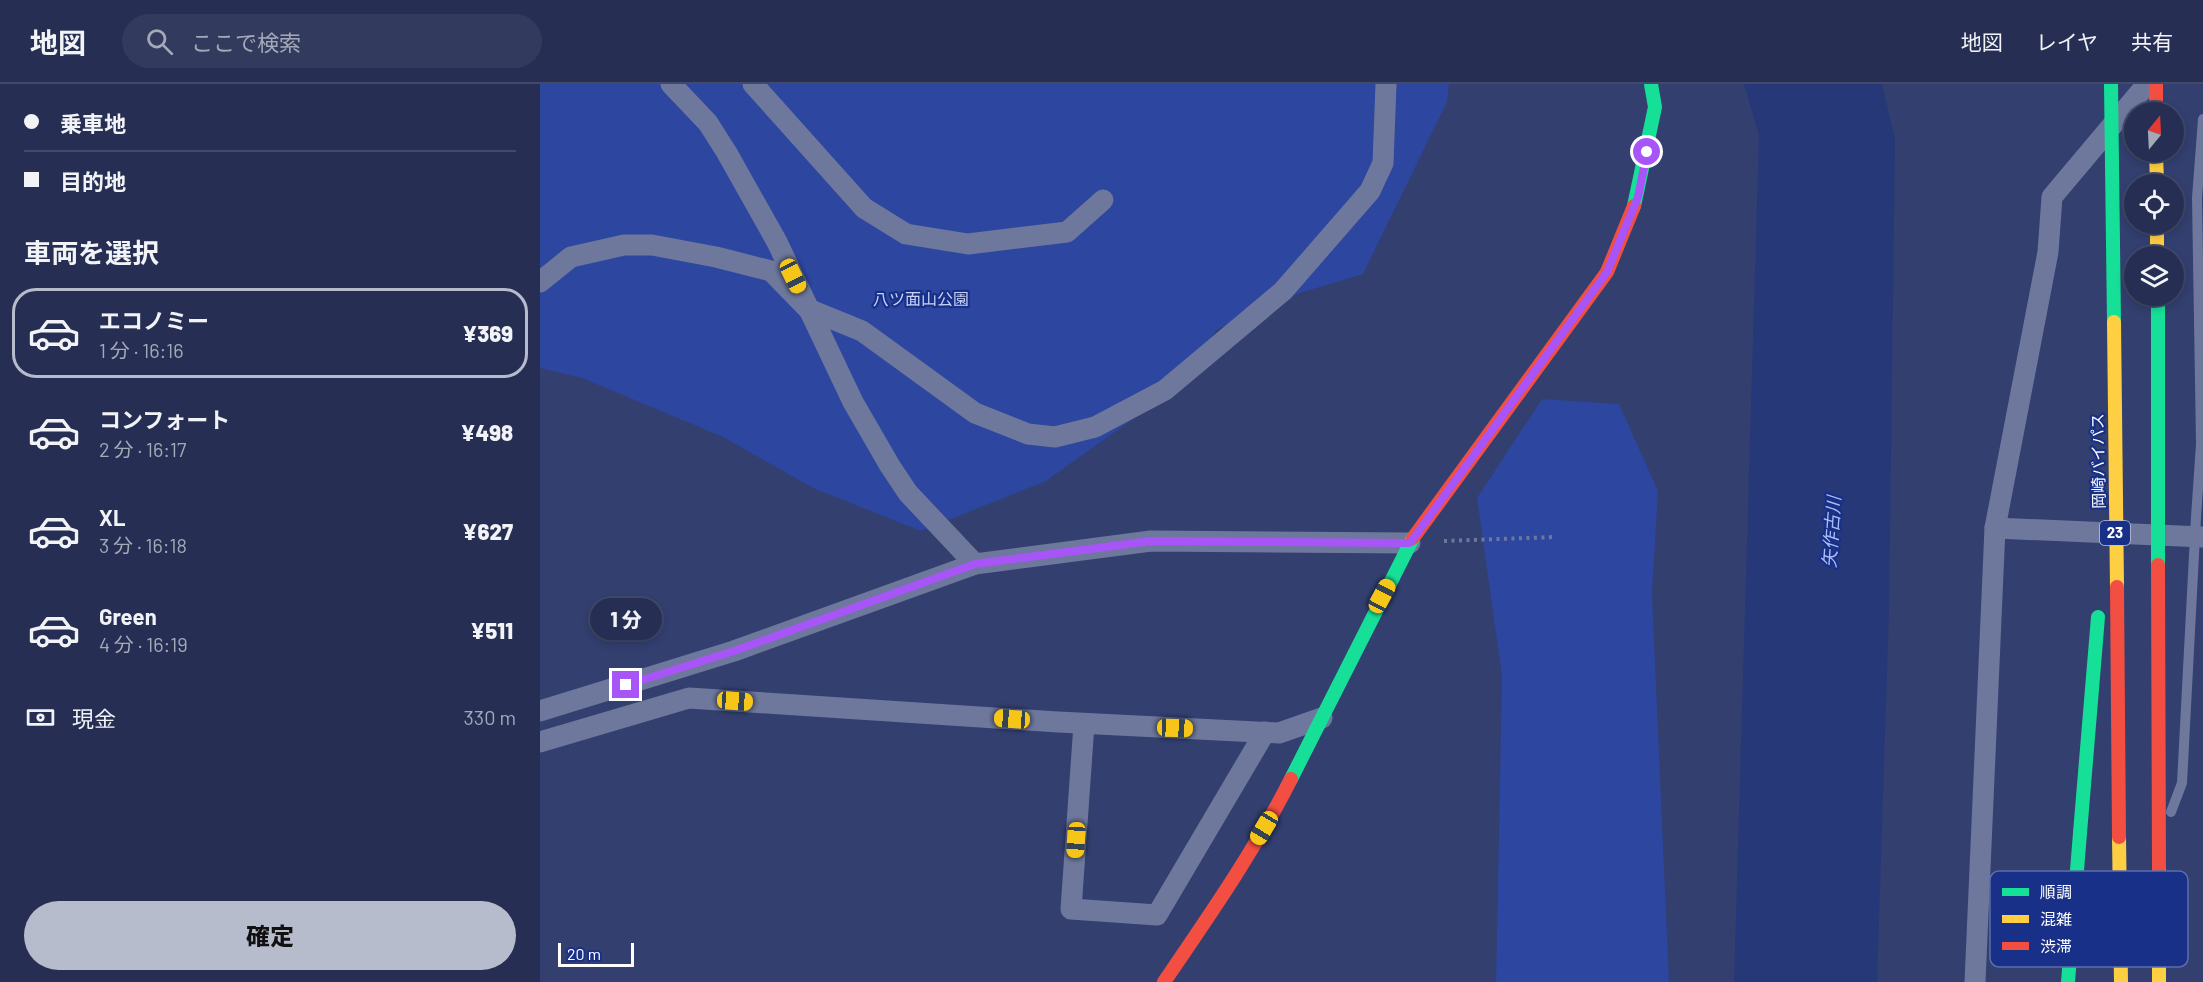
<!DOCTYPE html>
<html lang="ja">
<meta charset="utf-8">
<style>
:root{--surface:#262f53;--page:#323b5d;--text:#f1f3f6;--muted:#a4a9b8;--line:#424a6a;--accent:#b7bccd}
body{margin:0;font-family:Barlow,"Noto Sans JP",sans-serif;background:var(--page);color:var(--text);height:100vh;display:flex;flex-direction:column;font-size:22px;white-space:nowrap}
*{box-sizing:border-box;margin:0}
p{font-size:20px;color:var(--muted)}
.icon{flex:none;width:33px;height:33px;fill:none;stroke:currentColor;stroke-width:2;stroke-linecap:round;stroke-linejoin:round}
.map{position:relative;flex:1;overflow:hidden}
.drawer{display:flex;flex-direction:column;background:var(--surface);width:540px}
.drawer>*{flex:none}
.guide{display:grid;align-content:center;height:132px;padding:0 24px;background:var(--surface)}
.needle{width:39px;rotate:18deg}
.buttons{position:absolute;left:1584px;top:18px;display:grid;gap:12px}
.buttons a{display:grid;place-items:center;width:60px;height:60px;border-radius:50%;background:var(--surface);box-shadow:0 3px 9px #0003,0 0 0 2px var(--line);font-size:30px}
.scale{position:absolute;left:18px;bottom:15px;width:76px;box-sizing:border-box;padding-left:6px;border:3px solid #fff;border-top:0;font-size:16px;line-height:21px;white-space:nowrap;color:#fff;-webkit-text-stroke:4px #193088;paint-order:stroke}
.end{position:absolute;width:27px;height:27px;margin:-14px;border:8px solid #a855f7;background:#fff;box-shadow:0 0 0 3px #fff}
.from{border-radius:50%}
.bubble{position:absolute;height:42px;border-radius:21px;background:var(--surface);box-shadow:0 3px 9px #0003,0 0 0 2px var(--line);font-size:20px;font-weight:800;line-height:42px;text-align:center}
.car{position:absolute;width:18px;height:36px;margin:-18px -9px;border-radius:8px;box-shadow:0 0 4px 2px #0007;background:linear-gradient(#f5c518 24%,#345 0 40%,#f5c518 0 76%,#345 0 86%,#f5c518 0)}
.guide b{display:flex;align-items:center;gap:21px;height:57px;font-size:22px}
.guide b+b{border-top:2px solid var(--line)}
.guide i{width:15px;height:15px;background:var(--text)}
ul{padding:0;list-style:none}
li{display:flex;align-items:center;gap:18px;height:90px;margin:0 12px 9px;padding:0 12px;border:3px solid transparent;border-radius:24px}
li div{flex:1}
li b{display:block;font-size:22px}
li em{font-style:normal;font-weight:800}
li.active{border-color:var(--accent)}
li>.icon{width:54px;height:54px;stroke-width:1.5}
h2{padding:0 24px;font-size:27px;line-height:72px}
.pay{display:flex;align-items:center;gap:15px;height:66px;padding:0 24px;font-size:22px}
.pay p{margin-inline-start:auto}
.button{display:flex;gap:12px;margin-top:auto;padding:12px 24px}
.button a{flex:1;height:69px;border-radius:36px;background:var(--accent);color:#111;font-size:24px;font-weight:800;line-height:69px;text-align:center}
header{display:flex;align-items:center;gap:36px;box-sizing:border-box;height:84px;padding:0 30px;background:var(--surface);border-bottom:2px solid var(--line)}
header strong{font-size:28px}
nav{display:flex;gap:33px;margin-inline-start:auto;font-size:21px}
.search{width:420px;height:54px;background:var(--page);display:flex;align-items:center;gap:15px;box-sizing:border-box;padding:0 21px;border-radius:33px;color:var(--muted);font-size:22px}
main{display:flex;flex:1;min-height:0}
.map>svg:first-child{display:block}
</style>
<header>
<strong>地図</strong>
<div class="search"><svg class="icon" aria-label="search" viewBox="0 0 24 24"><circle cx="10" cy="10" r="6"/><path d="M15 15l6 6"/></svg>ここで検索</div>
<nav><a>地図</a><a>レイヤ</a><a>共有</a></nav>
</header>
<main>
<section class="drawer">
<div class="guide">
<b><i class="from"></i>乗車地</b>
<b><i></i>目的地</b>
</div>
<h2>車両を選択</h2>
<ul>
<li class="active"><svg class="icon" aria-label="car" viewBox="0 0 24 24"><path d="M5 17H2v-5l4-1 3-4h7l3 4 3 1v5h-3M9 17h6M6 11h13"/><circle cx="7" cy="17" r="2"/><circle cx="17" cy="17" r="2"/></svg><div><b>エコノミー</b><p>1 分 · 16:16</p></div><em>¥369</em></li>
<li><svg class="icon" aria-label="car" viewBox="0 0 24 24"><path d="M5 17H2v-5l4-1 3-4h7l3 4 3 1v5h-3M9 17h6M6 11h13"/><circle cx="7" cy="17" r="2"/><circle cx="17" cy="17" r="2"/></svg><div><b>コンフォート</b><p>2 分 · 16:17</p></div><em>¥498</em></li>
<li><svg class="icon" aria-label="car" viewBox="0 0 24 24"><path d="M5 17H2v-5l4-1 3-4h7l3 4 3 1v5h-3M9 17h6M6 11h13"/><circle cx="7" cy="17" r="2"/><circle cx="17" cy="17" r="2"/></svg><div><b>XL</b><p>3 分 · 16:18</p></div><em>¥627</em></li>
<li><svg class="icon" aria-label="car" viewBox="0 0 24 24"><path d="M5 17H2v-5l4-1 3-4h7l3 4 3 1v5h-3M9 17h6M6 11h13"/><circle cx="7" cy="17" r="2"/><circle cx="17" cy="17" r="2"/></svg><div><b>Green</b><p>4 分 · 16:19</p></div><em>¥511</em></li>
</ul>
<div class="pay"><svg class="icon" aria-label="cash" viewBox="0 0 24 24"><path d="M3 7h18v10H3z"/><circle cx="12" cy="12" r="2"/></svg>現金<p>330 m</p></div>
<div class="button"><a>確定</a></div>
</section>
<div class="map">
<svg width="1663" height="898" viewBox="0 0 1663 898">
<rect width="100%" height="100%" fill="#323f6f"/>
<g fill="#2d469f">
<path d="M0,0H909L907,18L823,190L757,210L676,246L649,295L506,397L381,447L273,404L183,353L42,294L0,284Z"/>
<path d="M1002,315L1079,320L1118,407L1112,510L1129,898H956L962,592L937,414Z"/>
</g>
<path fill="#273879" d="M1204,0H1342L1355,55L1349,525L1337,898H1194L1219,51Z"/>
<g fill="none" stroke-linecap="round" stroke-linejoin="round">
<path stroke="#6e789c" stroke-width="4" stroke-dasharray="3 4.5" stroke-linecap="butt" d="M904,457L1015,453"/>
<path stroke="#6e789c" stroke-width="10" d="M1656,433L1661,360L1657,114L1663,35"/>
<g stroke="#6e789c" stroke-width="21">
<path d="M131,0L168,39L187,69L237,158L313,318L350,382L368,409L435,480"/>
<path d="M213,0L324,124L366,150L428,160L527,148L563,116"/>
<path d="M0,198L31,173L84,161H112L176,173L231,187L268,225L322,247L435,329L488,350L515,353L555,343L625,306L743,207L830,107L843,79L846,0"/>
<path d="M1455,444L1663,453"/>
<path d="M0,627L194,567L435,480L611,457L870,459"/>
<path d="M544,640L531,825L617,831L725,648"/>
<path d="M0,658L149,614L518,638L739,649L782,634"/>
<path d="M1435,898L1455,444L1508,168L1512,113L1607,0"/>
</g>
<g stroke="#16e098" stroke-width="14">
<path d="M1094,122L1115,23L1111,0"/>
<path d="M751,695L873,454"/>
<path d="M1528,898L1540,749"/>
</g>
<g stroke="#ffcf43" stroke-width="14">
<path d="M1616,68L1617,100"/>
<path d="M1617,140V172"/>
</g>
<g stroke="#f24e42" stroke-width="14">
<path d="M1616,0V28"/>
<path d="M873,454L1067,188L1094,122"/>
<path d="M624,898C669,832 715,766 751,695"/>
</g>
<path stroke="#6e789c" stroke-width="10" d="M1631,728L1642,699L1656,433"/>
<g stroke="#16e098" stroke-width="14">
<path d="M1571,0L1574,238"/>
<path d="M1618,212V481"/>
<path d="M1540,749L1558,533"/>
</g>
<g stroke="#ffcf43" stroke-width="14">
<path d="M1574,238L1577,503"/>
<path d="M1579,753L1581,898"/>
<path d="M1619,785V898"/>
</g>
<g stroke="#f24e42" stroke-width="14">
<path d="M1618,481L1619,785"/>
<path d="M1577,503L1579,753"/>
</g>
</g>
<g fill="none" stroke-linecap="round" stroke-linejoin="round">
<path stroke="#a855f7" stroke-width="8" d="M86,601L194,567L435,480L611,457L870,459L1067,188L1098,113L1107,68"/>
</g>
<g text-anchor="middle" stroke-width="4.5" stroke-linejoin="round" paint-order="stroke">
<rect fill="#193088" stroke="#bac1db" stroke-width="1.5" x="1560" y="437" width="30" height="24" rx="4.5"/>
<g font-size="15" font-weight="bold" fill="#fff">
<text x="1575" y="454">23</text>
</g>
<g font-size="16" fill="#c7d2f9" stroke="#193088">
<text x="381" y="221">八ツ面山公園</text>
</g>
<g font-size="16" fill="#fff" stroke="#193088">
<text transform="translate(1558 377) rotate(-91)" y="6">岡崎バイパス</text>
</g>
<g font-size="18" font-style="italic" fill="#adbdf4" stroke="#193088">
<text transform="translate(1292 448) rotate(-86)" y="6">矢作古川</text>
</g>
</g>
<rect x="1450" y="787" width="198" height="96" rx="9" fill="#193088" stroke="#5e6eac" stroke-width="1.5"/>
<rect x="1462" y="804" width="27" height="8" fill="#16e098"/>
<rect x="1462" y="831" width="27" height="8" fill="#ffcf43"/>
<rect x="1462" y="858" width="27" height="8" fill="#f24e42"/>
<g font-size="16" fill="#fff">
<text x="1500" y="814">順調</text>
<text x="1500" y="841">混雑</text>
<text x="1500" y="868">渋滞</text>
</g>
</svg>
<div class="buttons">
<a><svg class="needle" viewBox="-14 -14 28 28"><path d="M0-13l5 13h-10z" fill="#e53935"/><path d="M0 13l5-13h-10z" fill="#a4a9b8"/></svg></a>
<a><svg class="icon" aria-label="locate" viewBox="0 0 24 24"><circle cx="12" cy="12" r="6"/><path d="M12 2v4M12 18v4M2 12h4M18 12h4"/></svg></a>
<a><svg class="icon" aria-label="layers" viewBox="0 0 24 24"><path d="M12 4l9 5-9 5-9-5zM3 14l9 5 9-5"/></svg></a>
</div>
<div class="scale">20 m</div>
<i class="end from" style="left:1107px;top:68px"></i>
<i class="end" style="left:86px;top:601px"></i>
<div class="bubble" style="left:50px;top:514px;width:72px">1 分</div>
<i class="car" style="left:253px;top:192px;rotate:154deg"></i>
<i class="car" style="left:842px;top:512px;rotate:28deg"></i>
<i class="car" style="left:195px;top:617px;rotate:94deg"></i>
<i class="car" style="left:472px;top:635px;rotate:274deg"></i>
<i class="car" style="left:635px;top:644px;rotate:92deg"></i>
<i class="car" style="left:724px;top:744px;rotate:211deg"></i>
<i class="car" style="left:536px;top:756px;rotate:184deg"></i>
</div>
</main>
